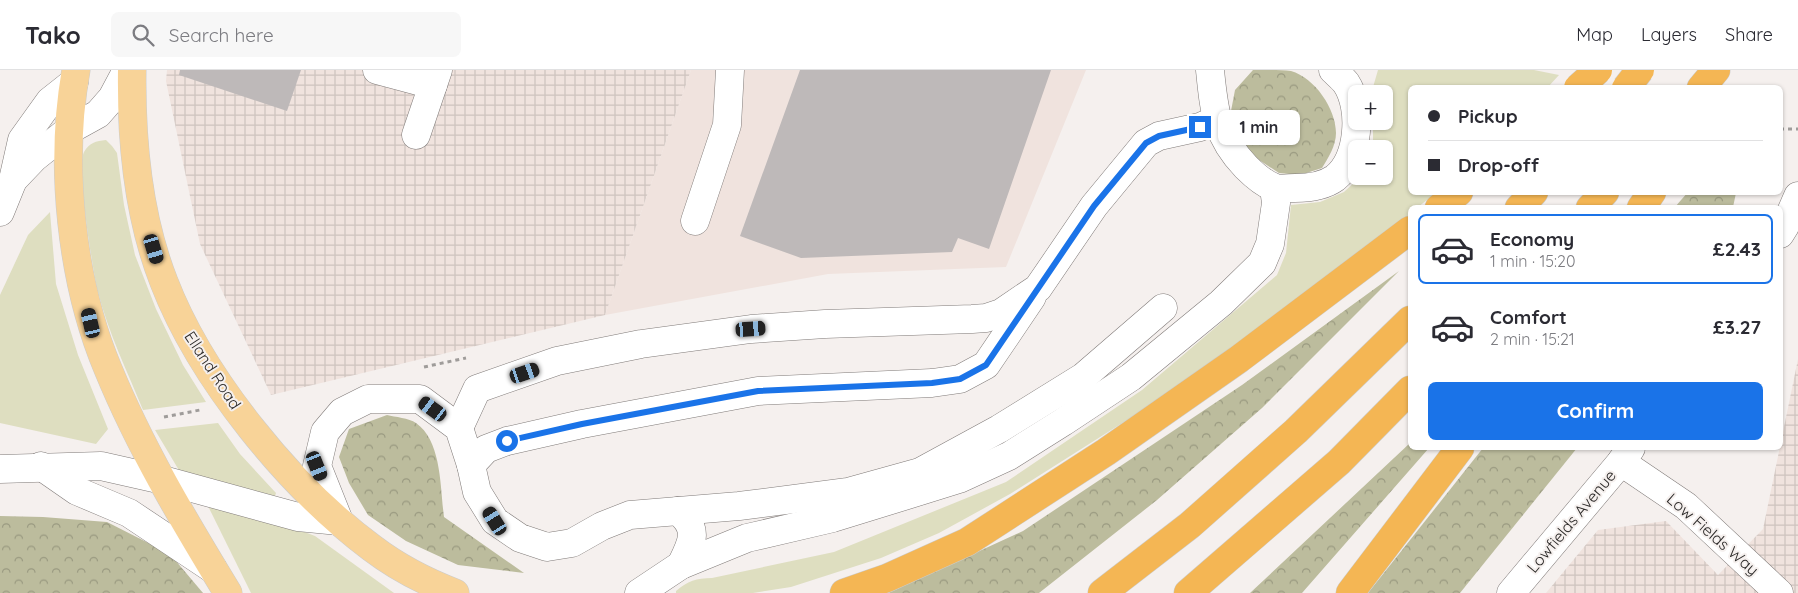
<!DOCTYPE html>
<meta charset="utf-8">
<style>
:root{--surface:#fff;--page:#f7f7f7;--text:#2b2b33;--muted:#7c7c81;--line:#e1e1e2;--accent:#1a73e8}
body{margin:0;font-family:Quicksand,sans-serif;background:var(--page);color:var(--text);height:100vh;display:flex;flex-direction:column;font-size:19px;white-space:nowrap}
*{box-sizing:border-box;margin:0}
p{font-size:16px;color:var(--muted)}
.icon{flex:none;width:28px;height:28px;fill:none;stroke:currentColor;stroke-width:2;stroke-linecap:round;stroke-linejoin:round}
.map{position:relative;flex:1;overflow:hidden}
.panel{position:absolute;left:1408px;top:135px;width:375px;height:245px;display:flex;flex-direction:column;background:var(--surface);border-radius:8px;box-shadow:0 1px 4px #0004}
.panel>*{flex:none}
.banner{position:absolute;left:1408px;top:15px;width:375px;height:110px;border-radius:8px;box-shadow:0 1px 4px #0004;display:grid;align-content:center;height:110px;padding:0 20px;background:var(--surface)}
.buttons{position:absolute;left:1348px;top:15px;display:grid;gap:10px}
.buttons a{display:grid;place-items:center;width:45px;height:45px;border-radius:8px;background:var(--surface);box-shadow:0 1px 4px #0004;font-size:25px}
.end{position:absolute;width:22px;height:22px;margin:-11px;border:6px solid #1a73e8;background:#fff;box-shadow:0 0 0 2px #fff}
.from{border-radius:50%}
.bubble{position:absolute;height:35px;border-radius:8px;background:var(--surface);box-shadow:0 1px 4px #0004;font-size:16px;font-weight:700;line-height:35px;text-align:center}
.car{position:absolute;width:15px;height:30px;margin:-15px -8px;border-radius:6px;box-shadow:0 0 4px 1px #0007;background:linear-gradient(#222 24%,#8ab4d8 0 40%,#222 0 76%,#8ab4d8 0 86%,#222 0)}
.banner b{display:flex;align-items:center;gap:18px;height:48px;font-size:19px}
.banner b+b{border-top:1px solid var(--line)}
.banner i{width:12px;height:12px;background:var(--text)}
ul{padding:9px 0 0;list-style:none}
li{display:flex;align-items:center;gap:15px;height:70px;margin:0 10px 8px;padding:0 10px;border:2px solid transparent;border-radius:8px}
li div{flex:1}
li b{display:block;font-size:19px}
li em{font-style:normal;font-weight:700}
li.on{border-color:var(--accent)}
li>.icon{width:45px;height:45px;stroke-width:1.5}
.cta{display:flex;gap:10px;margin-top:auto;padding:10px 20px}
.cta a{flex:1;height:58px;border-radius:8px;background:var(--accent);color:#fff;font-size:20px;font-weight:700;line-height:58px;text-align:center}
header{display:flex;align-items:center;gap:30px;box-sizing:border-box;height:70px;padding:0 25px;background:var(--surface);border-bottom:1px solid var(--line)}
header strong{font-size:24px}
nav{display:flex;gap:28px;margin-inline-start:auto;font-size:18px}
.search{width:350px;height:45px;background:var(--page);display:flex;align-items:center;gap:12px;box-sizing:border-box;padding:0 18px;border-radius:8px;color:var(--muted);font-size:19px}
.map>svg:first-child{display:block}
</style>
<header>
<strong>Tako</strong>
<div class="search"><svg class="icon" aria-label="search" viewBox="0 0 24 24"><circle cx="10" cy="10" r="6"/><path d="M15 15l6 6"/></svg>Search here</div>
<nav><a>Map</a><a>Layers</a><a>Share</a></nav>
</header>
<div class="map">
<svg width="1798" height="523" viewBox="0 0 1798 523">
<defs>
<pattern id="industrial-grid" width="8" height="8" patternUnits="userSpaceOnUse" patternTransform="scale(1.25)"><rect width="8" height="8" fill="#f0e3de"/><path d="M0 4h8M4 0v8" fill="none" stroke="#cec3be"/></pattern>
<pattern id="forest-crowns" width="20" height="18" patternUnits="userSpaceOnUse" patternTransform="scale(1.25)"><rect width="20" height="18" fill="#bcbc9d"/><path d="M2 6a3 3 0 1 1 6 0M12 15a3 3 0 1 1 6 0" fill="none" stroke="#999980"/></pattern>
</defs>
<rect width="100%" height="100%" fill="#f5f0ee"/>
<path fill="#f0e3de" d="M691,0H1086L1006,197L828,204L605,245Z"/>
<g fill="url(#industrial-grid)">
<path d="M167,0H691L605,245L271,325L200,174L166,11Z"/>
<path d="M1798,289V523H1546L1598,460L1666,451L1718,505L1763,459Z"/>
</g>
<g fill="#dedec0">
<path d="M1378,0H1534L1559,5L1548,17L1410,18V122L1436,123L1418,137L1410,138V144L1354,188L1195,307L1010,424L939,463L881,488L791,517L753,523H676V521C688,511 696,508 712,508L834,482L1006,412L1142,320L1277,205L1286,183L1291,135L1320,132L1344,122L1361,106H1384V79H1373V51H1384V24H1371Z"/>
<path d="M106,70L112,76L117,83L124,135L135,185L156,239L183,295L206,332L143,340C128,303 108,262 98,222C93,202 76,97 84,82C89,73 96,71 106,70Z"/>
<path d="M50,142L56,214L78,285L108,359L96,374L0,353V225L28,165Z"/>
<path d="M218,353L240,384L276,423L275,426L180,402L155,360Z"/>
<path d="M207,434L260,445L315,466L394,523H251Z"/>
</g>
<g fill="url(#forest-crowns)">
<path d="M1253,0C1264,0 1281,0 1291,1C1315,8 1336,39 1336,63C1336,76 1328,88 1322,98L1300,105L1279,103L1253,86L1236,60L1231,41L1235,20Z"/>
<path d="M1688,122H1736V123L1733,137H1675Z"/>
<path d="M1399,201L1262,338L1157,430L1039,523H888L1023,461L1242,315Z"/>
<path d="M387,345C395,347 409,348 416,353C442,371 440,418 444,447L524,503L458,495L406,471L368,445L349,413L339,387L349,359Z"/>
<path d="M1410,373V378H1429L1302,523H1250Z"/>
<path d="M1483,378H1577L1460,523H1368Z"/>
<path d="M0,446L43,447L107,452L170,484L203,523H0Z"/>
</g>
<g fill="#beb9b9">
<path d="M180,0H301L287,41L179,5Z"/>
<path d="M800,0H1051L989,179L958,168L952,182L801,188L740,166Z"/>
</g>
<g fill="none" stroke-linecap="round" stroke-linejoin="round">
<g stroke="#807b79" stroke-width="29">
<g id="minor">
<path d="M377,0L433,15"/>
<path d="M1210,0C1214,40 1216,66 1246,97C1253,104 1263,113 1273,117C1279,120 1289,118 1295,118C1308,118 1324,116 1335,108C1359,89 1363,39 1346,13C1343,9 1337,4 1333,0"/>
<path d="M416,65L438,0"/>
<path d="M13,110L34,88L69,60L98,44L112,28L127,0"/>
<path d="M0,142L13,110L22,70L50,31L74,12"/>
<path d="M695,151L727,55L730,0"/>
<path d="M1780,164L1785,156L1798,126"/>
<path d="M459,358L477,319L557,291L641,274L751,259L825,254L972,249L986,248L1001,243L1038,218L1094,136L1146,73L1159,66L1200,57L1209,53L1216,47"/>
<path d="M1621,392L1686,436L1779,523"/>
<path d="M471,395L486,379L507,371L582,354L758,321L932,313L960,309L986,295L1032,227"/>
<path d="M41,396L77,421L129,443L213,499"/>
<path d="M0,399L101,396L163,410L298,447L339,451L317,396L325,362L342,342L368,329H420L459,358L471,395L477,422L495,451L520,468L547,477L572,473L602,456L630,445L739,436L848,422L920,402L999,359L1083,307L1163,238"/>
<path d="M678,441C700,459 692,473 681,495"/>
<path d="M639,523L681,495L747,468L833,448L959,409L1009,386L1063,352L1131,307L1221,233L1262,193L1270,174L1276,133L1274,118"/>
<path d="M1511,523L1621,392L1631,378"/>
</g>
</g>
<g stroke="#cccccb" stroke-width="29">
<g id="major">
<path d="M76,0C59,94 71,211 108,299C140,377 184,451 228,523"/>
<path d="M132,0C131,71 138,146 164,212C201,308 290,417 372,478C397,497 426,512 455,523"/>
</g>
</g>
<g stroke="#cccccb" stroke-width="29">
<g id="highway">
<path d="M1701,18L1716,0"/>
<path d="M1439,138L1459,122"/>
<path d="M1519,138L1534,122"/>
<path d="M1590,138L1605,122"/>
<path d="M1641,138L1652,122"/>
<path d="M844,523L887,508L967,472L1106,382L1239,289L1410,160"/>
<path d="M1102,523L1190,455L1296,361L1410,250"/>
<path d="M1188,523L1339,392L1410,320"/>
<path d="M1350,523L1460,378"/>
</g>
</g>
<g stroke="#9f9c9a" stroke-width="3" stroke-dasharray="4 4" stroke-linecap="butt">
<path d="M1780,59H1798"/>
<path d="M424,297L466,288"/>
<path d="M164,347L200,340"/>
</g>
<use href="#minor" stroke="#fff" stroke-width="28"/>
<use href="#major" stroke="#f8d398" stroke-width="28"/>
<use href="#highway" stroke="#f4b654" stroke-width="28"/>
<g stroke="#cccccb" stroke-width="29" stroke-linecap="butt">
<g id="highway-bridge">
<path d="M1578,18L1598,0"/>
<path d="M1626,18L1640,0"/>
</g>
</g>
<use href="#highway-bridge" stroke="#f4b654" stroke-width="28"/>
</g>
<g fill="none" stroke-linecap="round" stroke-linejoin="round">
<path stroke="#1a73e8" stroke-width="6" d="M507,371L582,354L758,321L932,313L960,309L986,295L1094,136L1146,73L1159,66L1200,57"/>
</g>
<g text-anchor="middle" stroke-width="4" stroke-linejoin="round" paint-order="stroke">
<g font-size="16" fill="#2b2928" stroke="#f5f0ee">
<text transform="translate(213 300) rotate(57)" y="6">Elland Road</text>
<text transform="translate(1571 451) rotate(-50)" y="6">Lowfields Avenue</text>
<text transform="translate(1713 464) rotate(41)" y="6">Low Fields Way</text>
</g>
</g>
</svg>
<div class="buttons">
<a>+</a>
<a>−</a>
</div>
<i class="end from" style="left:507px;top:371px"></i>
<i class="end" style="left:1200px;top:57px"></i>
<div class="bubble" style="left:1218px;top:40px;width:82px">1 min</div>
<i class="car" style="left:154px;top:179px;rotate:163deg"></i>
<i class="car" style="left:91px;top:253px;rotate:347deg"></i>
<i class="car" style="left:751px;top:259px;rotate:86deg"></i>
<i class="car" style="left:525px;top:303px;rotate:71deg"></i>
<i class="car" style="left:433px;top:339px;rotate:306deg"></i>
<i class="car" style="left:317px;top:396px;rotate:158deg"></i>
<i class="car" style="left:495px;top:451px;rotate:328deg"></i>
<div class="banner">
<b><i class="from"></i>Pickup</b>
<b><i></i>Drop-off</b>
</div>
<section class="panel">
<ul>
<li class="on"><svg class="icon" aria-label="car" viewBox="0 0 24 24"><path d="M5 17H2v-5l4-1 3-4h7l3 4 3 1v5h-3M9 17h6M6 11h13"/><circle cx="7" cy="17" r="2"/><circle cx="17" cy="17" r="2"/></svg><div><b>Economy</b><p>1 min · 15:20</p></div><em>£2.43</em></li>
<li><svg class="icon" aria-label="car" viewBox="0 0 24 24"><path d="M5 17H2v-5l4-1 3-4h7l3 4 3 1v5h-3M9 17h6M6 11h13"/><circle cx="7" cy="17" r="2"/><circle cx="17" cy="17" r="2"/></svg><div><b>Comfort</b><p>2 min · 15:21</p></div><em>£3.27</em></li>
</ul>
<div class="cta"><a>Confirm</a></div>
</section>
</div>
